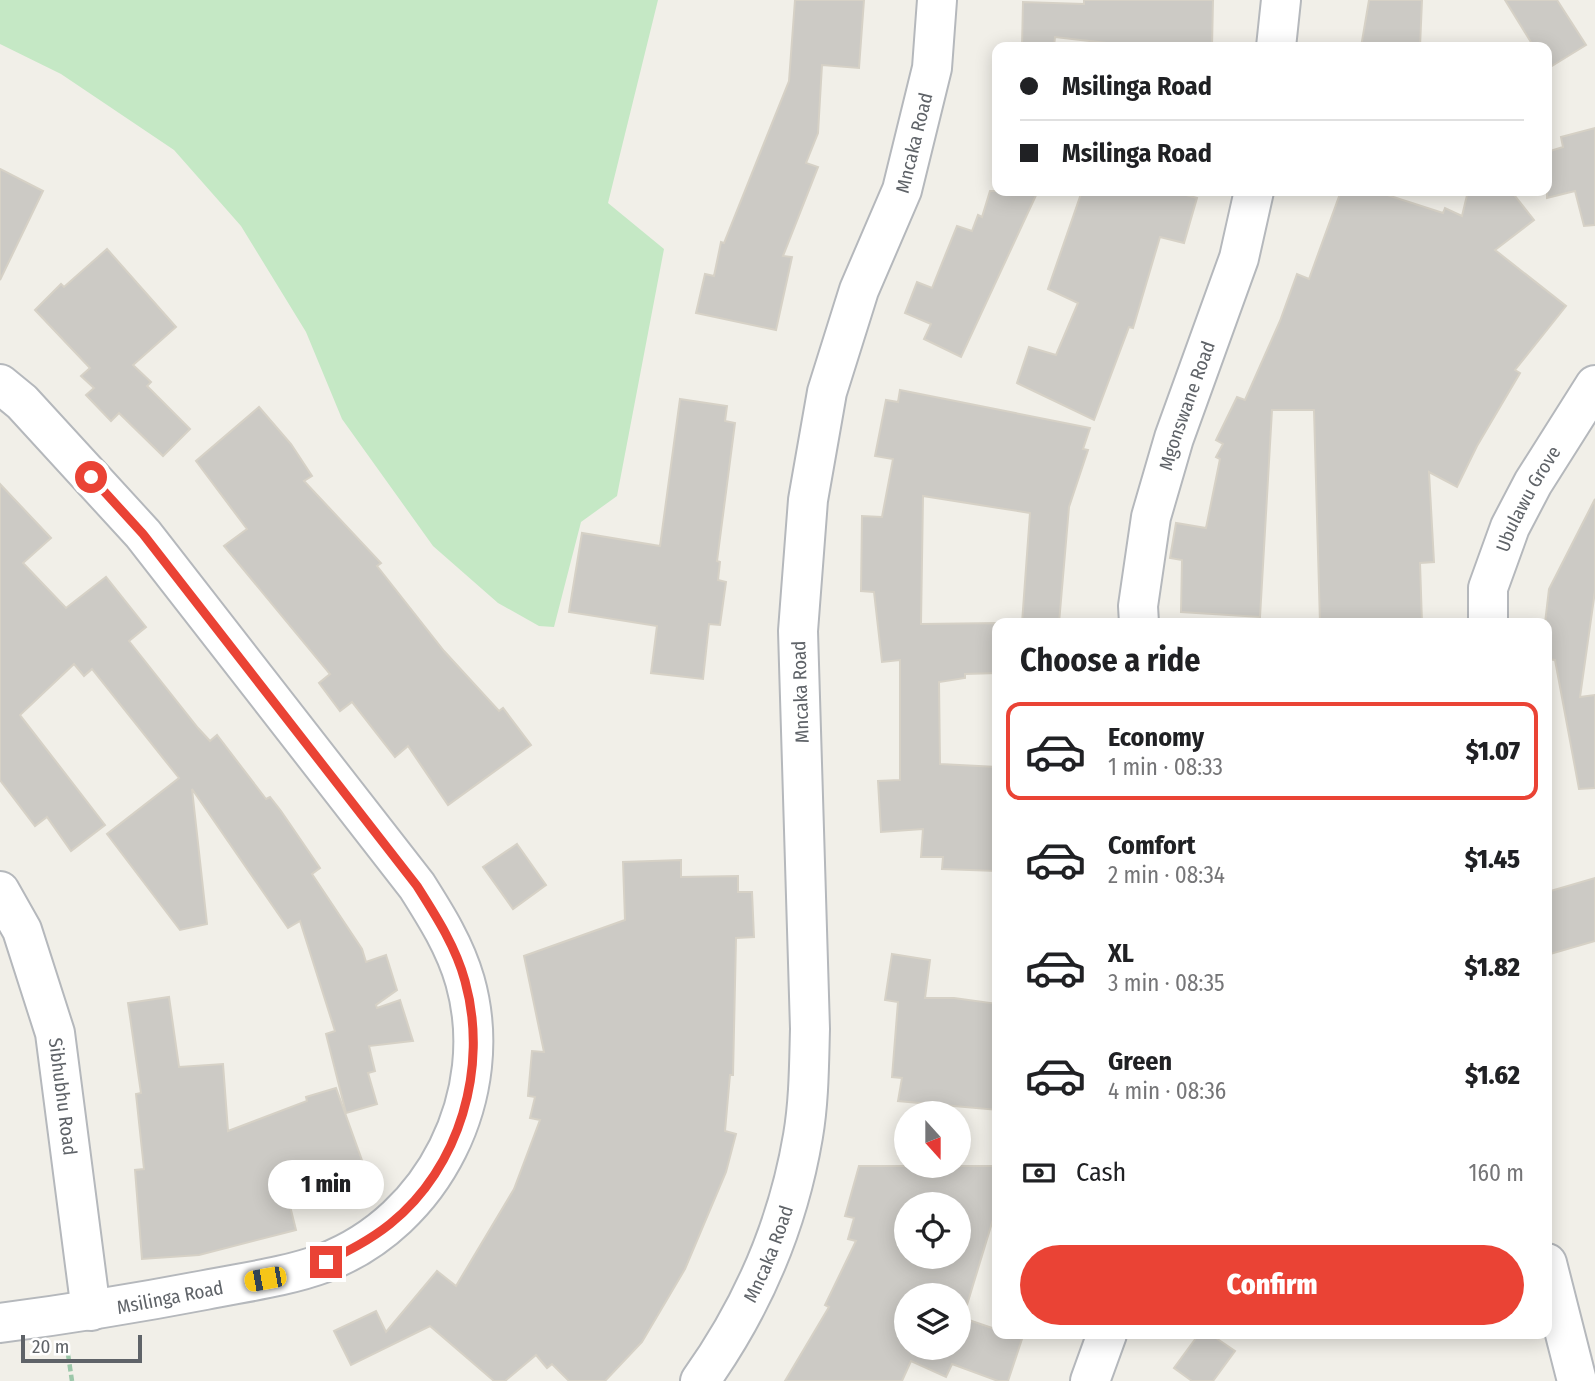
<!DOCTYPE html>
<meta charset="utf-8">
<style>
:root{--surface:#fff;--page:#f2f2f2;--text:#202124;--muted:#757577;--line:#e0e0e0;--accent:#ea4335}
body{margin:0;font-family:"Fira Sans Condensed",sans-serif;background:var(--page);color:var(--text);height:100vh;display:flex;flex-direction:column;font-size:26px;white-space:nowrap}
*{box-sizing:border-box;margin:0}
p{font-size:23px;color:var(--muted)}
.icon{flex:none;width:38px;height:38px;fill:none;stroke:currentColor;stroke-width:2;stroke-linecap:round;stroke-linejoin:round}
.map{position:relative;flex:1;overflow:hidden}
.details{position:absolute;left:992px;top:618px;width:560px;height:721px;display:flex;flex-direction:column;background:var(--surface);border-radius:14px;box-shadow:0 4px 18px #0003}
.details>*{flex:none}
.top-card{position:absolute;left:992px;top:42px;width:560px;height:154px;border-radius:14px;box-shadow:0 4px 18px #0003;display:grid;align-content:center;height:154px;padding:0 28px;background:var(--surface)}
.needle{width:46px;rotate:159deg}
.controls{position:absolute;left:894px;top:1101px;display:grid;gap:14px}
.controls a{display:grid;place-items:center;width:77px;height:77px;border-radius:50%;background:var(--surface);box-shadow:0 4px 18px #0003;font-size:35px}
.scale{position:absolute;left:21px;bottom:18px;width:121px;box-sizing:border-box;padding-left:7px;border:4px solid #5f6368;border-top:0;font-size:19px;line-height:24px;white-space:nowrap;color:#5f6368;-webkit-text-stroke:5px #fff;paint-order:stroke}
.end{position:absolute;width:32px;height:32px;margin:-16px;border:9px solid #ea4335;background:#fff;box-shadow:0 0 0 4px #fff}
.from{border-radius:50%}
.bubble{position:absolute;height:49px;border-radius:24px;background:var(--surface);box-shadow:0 4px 18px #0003;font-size:23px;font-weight:800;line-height:49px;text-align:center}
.car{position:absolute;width:21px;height:42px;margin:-21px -10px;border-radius:9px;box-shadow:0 0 5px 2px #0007;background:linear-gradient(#f5c518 24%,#345 0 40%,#f5c518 0 76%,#345 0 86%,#f5c518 0)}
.top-card b{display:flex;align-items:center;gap:24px;height:66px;font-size:26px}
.top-card b+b{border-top:2px solid var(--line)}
.top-card i{width:18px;height:18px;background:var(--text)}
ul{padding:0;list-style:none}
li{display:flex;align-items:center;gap:21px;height:98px;margin:0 14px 10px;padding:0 14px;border:4px solid transparent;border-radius:14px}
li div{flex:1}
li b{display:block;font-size:26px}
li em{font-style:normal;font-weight:800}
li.current{border-color:var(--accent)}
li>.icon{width:63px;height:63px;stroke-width:1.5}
h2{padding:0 28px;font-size:32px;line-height:84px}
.pay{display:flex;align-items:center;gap:18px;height:77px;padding:0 28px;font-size:26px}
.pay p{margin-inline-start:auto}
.action{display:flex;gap:14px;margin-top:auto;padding:14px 28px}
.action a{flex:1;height:80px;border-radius:42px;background:var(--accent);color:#fff;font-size:28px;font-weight:800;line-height:80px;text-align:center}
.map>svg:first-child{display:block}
</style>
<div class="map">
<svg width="1595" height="1381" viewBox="0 0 1595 1381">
<rect width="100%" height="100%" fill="#f1efe8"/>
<path fill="#c5e8c5" d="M0,0H658L608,203L664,249L617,496L581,522L554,627L539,626L498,603L433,546L342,419L306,332L241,226L174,150L61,74L0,44Z"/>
<g fill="#cccac5" stroke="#d6d1c6" stroke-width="2" fill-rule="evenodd">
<path d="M795,0H864L859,68L822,65L818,133L806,163L818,167L783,256L792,257L776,330L696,313L705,274L714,276L721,242L724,243L789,81Z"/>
<path d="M1084,0H1213L1212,47L1115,46V44L1055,37L1054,47H1022L1023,2L1084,4Z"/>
<path d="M1369,0H1422L1420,47H1361Z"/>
<path d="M1505,0H1557L1586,45L1547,69V47H1534Z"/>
<path d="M1595,128V225L1584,226L1575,191L1547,198V152L1563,147L1561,137Z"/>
<path d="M0,169L43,191L0,280Z"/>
<path d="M990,191H1038L961,357L924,339L931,324L905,313L917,282L932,288L957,226L972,231L978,215L982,217Z"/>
<path d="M1082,191H1172L1197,198L1184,243L1160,237L1133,328L1129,327L1094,420L1017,383L1029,347L1056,355L1078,303L1048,289Z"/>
<path d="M1341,191H1375L1443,213L1445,208L1462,216L1468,191H1511L1534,220L1495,250L1566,306L1515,370L1520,373L1477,446L1457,487L1429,472L1434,562L1420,563L1422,623H1320L1314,410H1272L1260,617L1181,612L1182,560L1170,558L1176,523L1206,528L1220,459L1216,457L1223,444L1216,440L1237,397L1245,400L1280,321L1297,274L1309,279Z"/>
<path d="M107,249L176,327L133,365L151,382L147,386L190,429L163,456L119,413L111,421L86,395L94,388L81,376L90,368L35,310L61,284L64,287Z"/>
<path d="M900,390L1090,428L1083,449L1088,450L1069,507L1059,623H1022L1030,513L923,496L921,624L998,623V673L965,674V678L939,682L940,764L997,767V871L942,869L943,857H921L923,829L881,832L878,781L900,780V660L882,662L874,592L861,591L862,516L882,517L893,459L875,456L886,400L898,402Z"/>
<path d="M680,399L727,406L725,421L735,423L717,561L720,562L718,580L726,582L720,625L709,624L703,679L651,673L657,626L569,612L582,533L660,546Z"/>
<path d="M259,407L291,444L312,476L304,481L381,563L377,566L444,651L499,711L503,708L531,745L448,805L408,746L395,757L352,702L340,711L319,683L330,674L224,546L247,529L196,461Z"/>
<path d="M0,484L51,538L23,563L66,608L106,577L146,627L129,641L198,728L210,741L217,735L266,799L270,797L281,811L320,868L312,874L362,949L366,962L386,955L397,990L376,1005L377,1008L400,1000L413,1041L369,1046L375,1071L368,1073L377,1104L346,1113L326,1034L335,1031L300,921L288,928L192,789L207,924L180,930L107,834L179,778L92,669L84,676L74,664L20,715L105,825L71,851L47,817L35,826L0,780Z"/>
<path d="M1595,499V591L1580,697L1595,695V788L1579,789L1555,660L1547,659V623H1545L1549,589Z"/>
<path d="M517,844L546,885L513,909L483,867Z"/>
<path d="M681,860V877L738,876V892H752L754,937L736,938L733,1075H730L725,1131L736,1134L726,1172L685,1269L642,1342L605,1381H569L552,1364L547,1368L536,1355L505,1381H494L430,1326L351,1365L334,1331L376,1311L386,1332L437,1271L456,1286L514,1189L540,1120L530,1118L535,1097L528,1096L532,1051L544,1052L524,956L625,920L623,862Z"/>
<path d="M1595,878V941L1547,955V892Z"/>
<path d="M892,954L930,960L925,998H954L998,1004V1110L898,1101L902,1078L892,1077L898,1002L885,1000Z"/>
<path d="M169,997L179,1067L223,1064L228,1131L307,1101L306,1097L336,1088L364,1166L287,1194L296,1230L199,1255L142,1259L135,1170L144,1169L136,1094L141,1093L128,1003Z"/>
<path d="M859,1166H998V1203L963,1318L998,1330V1334H1007L1022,1339L1008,1381H998L952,1364L946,1377L911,1361L902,1381H785L829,1307L825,1305L856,1241L848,1239L854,1218L845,1216ZM906,1204H959V1256H906ZM906,1295H959V1348H906Z"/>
<path d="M1199,1334H1210L1235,1351L1213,1381H1192L1174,1368Z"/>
</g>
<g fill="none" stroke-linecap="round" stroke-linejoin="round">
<g stroke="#b5b8bc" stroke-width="42">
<g id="minor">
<path d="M1276,47L1281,0"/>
<path d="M0,384L22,402L143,534L417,886C436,916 455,946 465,981C497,1094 434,1221 324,1263C286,1277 245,1282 205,1290C137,1303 69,1314 0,1323"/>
<path id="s1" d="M1139,623L1138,606L1151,517L1174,438L1239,258L1254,191"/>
<path id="s2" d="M1488,623V588L1510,527L1533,483L1595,385"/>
<path id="s3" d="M0,891L22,930L55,1033L91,1311"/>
<path d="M1547,1263L1577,1381"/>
<path id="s4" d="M700,1381C752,1308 788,1225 803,1136C809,1101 809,1065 810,1029L798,631L808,500L827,392L859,290L902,190L932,68L937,0"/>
<path d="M1090,1381L1107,1334"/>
</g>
</g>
<path stroke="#9cc7a9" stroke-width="4.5" stroke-dasharray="7 3.5" stroke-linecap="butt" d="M68,1354L72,1381"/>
<use href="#minor" stroke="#fff" stroke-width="38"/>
</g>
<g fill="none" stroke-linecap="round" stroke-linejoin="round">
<path stroke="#ea4335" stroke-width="9" d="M91,477L143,534L417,886C436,916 456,947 465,981C489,1067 460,1168 390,1224C370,1240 348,1251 326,1262"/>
</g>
<g text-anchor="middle" stroke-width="6" stroke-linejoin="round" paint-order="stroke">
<g font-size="19" fill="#5f6368" stroke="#fff">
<text dy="7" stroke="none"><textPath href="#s4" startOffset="1279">Mncaka Road</textPath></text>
<text dy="7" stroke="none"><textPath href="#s1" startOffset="224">Mgonswane Road</textPath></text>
<text dy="7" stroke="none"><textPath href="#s2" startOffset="133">Ubulawu Grove</textPath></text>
<text transform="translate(800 692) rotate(-92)" y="7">Mncaka Road</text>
<text dy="7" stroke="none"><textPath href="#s3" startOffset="217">Sibhubhu Road</textPath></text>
<text dy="7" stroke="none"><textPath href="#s4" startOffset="145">Mncaka Road</textPath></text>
<text transform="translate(170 1297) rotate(-11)" y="7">Msilinga Road</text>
</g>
</g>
</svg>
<div class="controls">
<a><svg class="needle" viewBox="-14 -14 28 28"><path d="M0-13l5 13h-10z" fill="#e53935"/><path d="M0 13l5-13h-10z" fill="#757577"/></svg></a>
<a><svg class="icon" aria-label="locate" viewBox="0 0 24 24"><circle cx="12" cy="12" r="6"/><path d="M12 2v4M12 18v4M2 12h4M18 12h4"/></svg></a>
<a><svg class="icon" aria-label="layers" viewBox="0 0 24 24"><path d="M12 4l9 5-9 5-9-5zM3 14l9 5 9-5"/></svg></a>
</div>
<div class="scale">20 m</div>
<i class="end from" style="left:91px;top:477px"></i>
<i class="end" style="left:326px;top:1262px"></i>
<div class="bubble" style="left:268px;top:1160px;width:116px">1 min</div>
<i class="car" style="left:265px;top:1279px;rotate:260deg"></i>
<div class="top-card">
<b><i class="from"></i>Msilinga Road</b>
<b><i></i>Msilinga Road</b>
</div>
<section class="details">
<h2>Choose a ride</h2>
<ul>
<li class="current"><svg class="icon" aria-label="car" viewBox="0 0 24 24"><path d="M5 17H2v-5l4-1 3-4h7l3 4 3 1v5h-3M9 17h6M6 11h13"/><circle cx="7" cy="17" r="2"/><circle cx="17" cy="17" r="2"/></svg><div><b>Economy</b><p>1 min · 08:33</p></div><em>$1.07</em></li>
<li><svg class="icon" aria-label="car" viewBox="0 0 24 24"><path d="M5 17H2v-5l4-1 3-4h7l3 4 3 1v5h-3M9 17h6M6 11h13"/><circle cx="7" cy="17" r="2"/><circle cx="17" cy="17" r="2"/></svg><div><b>Comfort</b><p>2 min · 08:34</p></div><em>$1.45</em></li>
<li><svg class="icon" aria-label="car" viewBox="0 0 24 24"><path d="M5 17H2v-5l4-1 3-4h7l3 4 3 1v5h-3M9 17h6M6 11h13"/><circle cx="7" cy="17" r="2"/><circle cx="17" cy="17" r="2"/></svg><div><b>XL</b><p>3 min · 08:35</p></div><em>$1.82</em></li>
<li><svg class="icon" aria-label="car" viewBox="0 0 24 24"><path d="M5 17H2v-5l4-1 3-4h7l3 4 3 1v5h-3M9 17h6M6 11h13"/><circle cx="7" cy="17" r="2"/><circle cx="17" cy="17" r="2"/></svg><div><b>Green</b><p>4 min · 08:36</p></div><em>$1.62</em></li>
</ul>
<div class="pay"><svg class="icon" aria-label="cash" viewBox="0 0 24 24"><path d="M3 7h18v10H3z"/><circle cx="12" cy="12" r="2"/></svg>Cash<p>160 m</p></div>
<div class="action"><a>Confirm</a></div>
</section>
</div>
